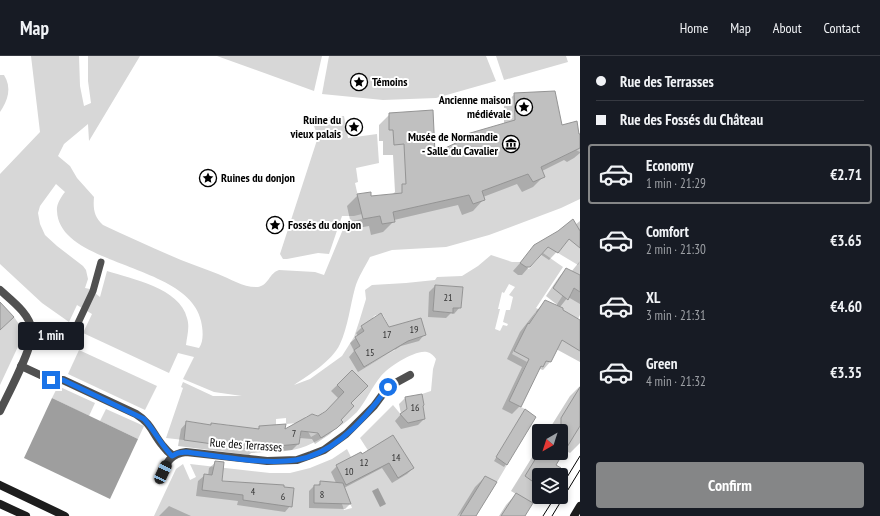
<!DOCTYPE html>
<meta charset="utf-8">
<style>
:root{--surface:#171b24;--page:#242831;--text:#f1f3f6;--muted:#9ea1a6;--line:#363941;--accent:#858687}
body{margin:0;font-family:"PT Sans Narrow",sans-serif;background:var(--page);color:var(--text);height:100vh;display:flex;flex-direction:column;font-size:15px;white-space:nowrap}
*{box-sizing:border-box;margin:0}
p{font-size:13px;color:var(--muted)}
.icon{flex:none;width:22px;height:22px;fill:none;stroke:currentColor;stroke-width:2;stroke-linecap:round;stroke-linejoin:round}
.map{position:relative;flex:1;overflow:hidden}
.drawer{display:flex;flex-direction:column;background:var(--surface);width:300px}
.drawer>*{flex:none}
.top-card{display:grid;align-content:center;height:88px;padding:0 16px;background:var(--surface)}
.needle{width:26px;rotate:219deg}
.fabs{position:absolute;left:532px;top:368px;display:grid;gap:8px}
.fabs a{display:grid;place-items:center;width:36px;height:36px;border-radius:4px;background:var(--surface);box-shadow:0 2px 6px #0003;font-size:20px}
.end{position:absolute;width:18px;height:18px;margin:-9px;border:5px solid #1a73e8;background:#fff;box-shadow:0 0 0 2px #fff}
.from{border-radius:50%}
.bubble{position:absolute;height:28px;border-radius:4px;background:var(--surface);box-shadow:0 2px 6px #0003;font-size:13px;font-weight:600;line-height:28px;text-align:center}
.car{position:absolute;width:12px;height:24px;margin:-12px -6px;border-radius:5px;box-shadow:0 0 3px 1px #0007;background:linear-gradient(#222 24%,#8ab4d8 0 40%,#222 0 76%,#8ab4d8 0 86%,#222 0)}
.top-card b{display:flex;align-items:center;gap:14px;height:38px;font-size:15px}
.top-card b+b{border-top:1px solid var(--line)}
.top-card i{width:10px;height:10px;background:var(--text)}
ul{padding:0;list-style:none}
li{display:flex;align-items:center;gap:12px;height:60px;margin:0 8px 6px;padding:0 8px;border:2px solid transparent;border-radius:4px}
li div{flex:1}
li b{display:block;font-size:15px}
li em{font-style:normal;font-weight:600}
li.current{border-color:var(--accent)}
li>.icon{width:36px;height:36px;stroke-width:1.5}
.button{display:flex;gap:8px;margin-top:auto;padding:8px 16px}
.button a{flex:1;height:46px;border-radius:4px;background:var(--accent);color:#fff;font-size:16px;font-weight:600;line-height:46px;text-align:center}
header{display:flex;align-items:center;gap:24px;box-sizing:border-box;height:56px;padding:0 20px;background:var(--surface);border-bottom:1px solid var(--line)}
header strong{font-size:19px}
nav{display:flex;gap:22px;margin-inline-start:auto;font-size:14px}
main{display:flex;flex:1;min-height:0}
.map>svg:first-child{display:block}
</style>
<header>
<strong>Map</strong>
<nav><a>Home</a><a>Map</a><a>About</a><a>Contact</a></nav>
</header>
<main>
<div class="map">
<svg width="580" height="460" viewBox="0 0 580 460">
<rect width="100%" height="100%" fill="#fff"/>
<g fill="#d7d7d7" fill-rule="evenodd">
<path d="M31,0H79L80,30L84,50L91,47L88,25V0H140L89,85L88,68L64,88L58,100L70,110L77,122L94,141C93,153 94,161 103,169C129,181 155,193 181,204C193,209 206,213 218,218C231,223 244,232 258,231C269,229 269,217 279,214L315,216L324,219L346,166L380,160L382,168L395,166L393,156L469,139L473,148L484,144L482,135L528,117L533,126L545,121L541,111L576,94L580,96V143L561,152L489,179L446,191L392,194L370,201C365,211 358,221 355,232C350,250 348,271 340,288C332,305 309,319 294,329L310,323L342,300L354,281L359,266L366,243L365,234L372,229L406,227L435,224L437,221L462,220L478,210L491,199L512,206H520L529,213L543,197L563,211L536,252L550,259L565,236L571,239L574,232L580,236V259L578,263L543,260L536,256L529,268H528L512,298L527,306L509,345L525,353L496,401L507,409L497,426L485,420L463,456L457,460H154L176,413L183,408L190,424L196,421L190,408L270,417H290L310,412L332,403L347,393L351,401L378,410L360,382L393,349L408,367L425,363L423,350L424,349L422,338L431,335L433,313L436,303C434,300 431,297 427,296C416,293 388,311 381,320C372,331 366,345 357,356C351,362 344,367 338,372L343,366L341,364L354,350L347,342L322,357L324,360L319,362L317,359L312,358L305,361L309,368L305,370L311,381L318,377L320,380H325C300,396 285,397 256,394L257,392L299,388V381H301L300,374L297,367L286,368V362L276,363V369L259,370V373L229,371V369L211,367V369L187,365L184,384L166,382L183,332L181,331L183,326L213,340H242L214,336L183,323L194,301L178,297L169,317L83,277L92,258L77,249L69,266L42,247L0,208V118L40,76ZM56,128L65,136C61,141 56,149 57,155C59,211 189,207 201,265C203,274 204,285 199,292L186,289C187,280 190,271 187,262C180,232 132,223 107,215L100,241L90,233L85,232L88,223L86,214L83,210L57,190L45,179L40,168L38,157L40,150ZM509,228L515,231L509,239L513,241L510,254H506L503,266L508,268L507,270L503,269L500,275L495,273L500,253H498L502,236L504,237ZM435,229L463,231L461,252H453V257L433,255ZM379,258L383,259L391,274L395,294L365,311L354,294L360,290L355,281L364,275L374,260ZM350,316L357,322L353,345L337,329ZM213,417L223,418L222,425L237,426L202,434L204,418L212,419ZM344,430L352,452L344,454L337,433Z"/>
<path d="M217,0H322L314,35Z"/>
<path d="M329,0H486L496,25L436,42L383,44L322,38Z"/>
<path d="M496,0H566L568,6L504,24Z"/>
<path d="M0,19H4C12,32 8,44 0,56Z"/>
<path d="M344,60L348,82L377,78L379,107L356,112L358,126L355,127L362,158L354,160H342L329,198L318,197L287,203H283L280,198L318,81L314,70L308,63Z"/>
<path d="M578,172L580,173V205L578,209L558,197L569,183L571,184Z"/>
<path d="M14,261L19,268L22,282L0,329V274Z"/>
<path d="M79,294L157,330L145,354L68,318Z"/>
<path d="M58,330L95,347L89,360L52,342Z"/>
<path d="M106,353L144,370L138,383L100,365Z"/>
</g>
<g fill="#9e9e9e">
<path d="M52,342L138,383L110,443L24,402Z"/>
<path d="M378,432L386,448L380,451L372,435Z"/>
</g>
<g fill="#0003">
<path d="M515,38L562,70L580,78V97L574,102L567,106L564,104L542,115L544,120L533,131L522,136L517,128L483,141V144L473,155L462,159L458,149L394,164V165L383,176L371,179L369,170L352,173L347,150L358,139L371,141L392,139L395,136L393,99H383V85H379V69L390,58L434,98L451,91L460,81L504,68V48Z"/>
<path d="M580,165V186L572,180L549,204L540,198L522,219H518L513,215L535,190L575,169Z"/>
<path d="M580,205V248L568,241L560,251L546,240L559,221L566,213L571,216Z"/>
<path d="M435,230L460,251L454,258L451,257L446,262L428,261L429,236Z"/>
<path d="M545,246L580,265V306L556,293L550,306L543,314L540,313L537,316L520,350L512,358L502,353L522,311L507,303L520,276L538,253Z"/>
<path d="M362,271L424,279L419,285L401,290L358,316L349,301L354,295L350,287L358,280L356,277Z"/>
<path d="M352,315L350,347L339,364L342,366L330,378L315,388L312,383L299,382L298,388L292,394L251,397L249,399L178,390L181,373L187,366L210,369L211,368L257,374L260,371L284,374L318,361L326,356L339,343L331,335Z"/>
<path d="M580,330V387L570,397L564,394L555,409V419H539V440L532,447L523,460H499L506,449L516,438L511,435L539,390V397H561V375H548L570,340Z"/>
<path d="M405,342L422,351L424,363L418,369L401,373L395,365L401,358L399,348Z"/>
<path d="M523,357L506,408L504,411L494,405Z"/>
<path d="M362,399L413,412L407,418L392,427L382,412L344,432L350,448L345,453L309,452V435L314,430H317L321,426L336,427L331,416L337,410Z"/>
<path d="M216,406L221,425L291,449L285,456L237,449L238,445L196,440L198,425L205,419L208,420L209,412Z"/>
<path d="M485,421L475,460H457L475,431Z"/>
<path d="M169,450L191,460H159Z"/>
</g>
<g fill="#c0c0c0" stroke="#949494">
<path d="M555,35L562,69L577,65L579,78H580V92L541,111L545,121L533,126L528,118L482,135L485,144L473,148L469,139L393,156L395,166L382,168L380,160L363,163L357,138L371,136V140L402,137V128H406L404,88L394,89L393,74H389V57L433,54L435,97L460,85V80L515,64L514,37Z"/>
<path d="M573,163L580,175V192L569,183L558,197L548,191L530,211H526L520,207L534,189L558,175Z"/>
<path d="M566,212L580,219V236L574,232L568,244L553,232Z"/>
<path d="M435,229L463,231L461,252H453V257L433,255Z"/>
<path d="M545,244L563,252V254L580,264V295L562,284L551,306L546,305L543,311L541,310L521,351L509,345L529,303L514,295L528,267L529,268Z"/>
<path d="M0,246L14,261L0,274Z"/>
<path d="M381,257L389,271L421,262L426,279L408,285L364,311L354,294L360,290L355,281L364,275L361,270Z"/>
<path d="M352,314L368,330L351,347L354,350L341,364L343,366L337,372L321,382L318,377L301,375L299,388L257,392L256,394L184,384L186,365L211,369V367L259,373V370L286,368L285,373L312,358L318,360L326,355L344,336L337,329Z"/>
<path d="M580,331V370L556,409L561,412L556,419H539V430L525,420L539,397H561V362Z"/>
<path d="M422,338L424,349L423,350L425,363L408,367L400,358L407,353L405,341Z"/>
<path d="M525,353L536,361L507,409L496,401Z"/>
<path d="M393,379L414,412L398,422L389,407L346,429L336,409L361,396L362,398Z"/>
<path d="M215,405L224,406L222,425L284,429V431L294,432L292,451L243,444V439L202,434L204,418L212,419Z"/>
<path d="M485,420L497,426L476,460H460Z"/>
<path d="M320,425L343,427L351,448L314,447V429H320Z"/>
<path d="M516,437L533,447L525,460H501Z"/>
</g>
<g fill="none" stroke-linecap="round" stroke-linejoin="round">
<path stroke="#505050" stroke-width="7" d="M70,284L93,235L101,206"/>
<g stroke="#505050" stroke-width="8">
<path d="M0,234C12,245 29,257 32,274C35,288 7,340 0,355"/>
<path d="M21,310L51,324H63L136,358C152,368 152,377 163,390C166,394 169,397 173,400"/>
<path d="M159,424C166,409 168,398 186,396L267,405L297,404L311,399L324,394L346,378L374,350L388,331L410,319"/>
</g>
<g stroke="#1d1d1d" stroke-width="8">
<path d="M0,429L65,460"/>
<path d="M0,448L26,460"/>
<path d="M574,460L580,450"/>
</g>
<g stroke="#000" stroke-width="1">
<path d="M561,431L580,400"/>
<path d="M543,460L555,441"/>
<path d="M552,460L580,414"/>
</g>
</g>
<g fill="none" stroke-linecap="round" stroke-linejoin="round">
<path stroke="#1a73e8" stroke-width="5" d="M51,324H63L144,363C155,375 161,389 172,400L178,397L186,396C219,400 264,409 296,404C334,398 367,361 388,331"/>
</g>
<defs>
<g id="sight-ring" transform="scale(0.9)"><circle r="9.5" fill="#fff" stroke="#000" stroke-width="1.5"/><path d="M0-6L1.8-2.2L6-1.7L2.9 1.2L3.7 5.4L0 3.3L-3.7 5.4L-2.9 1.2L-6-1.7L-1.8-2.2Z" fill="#000"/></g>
<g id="museum-ring" transform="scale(0.9)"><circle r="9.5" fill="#fff" stroke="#000" stroke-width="1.5"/><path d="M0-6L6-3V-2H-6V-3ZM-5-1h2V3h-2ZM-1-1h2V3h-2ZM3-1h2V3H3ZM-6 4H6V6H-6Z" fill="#000"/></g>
</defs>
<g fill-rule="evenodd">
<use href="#sight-ring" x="359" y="26"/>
<use href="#sight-ring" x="524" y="51"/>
<use href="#sight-ring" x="354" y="71"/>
<use href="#museum-ring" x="511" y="88"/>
<use href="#sight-ring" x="208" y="122"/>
<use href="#sight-ring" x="275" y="169"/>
</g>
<g text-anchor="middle" stroke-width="4" stroke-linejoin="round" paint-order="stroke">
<g font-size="10" fill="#303030">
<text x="448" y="245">21</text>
<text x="414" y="277">19</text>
<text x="387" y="282">17</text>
<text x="370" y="300">15</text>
<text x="415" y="355">16</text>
<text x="294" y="381">7</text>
<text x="396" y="405">14</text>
<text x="364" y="410">12</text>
<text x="349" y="419">10</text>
<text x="253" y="439">4</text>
<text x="322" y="442">8</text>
<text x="283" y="444">6</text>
</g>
<g font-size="12" font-weight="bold" fill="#000" stroke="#fff" text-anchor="start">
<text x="372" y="30">Témoins</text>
<text x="511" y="48" text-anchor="end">Ancienne maison<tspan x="511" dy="14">médiévale</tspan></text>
<text x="341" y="68" text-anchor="end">Ruine du<tspan x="341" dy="14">vieux palais</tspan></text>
<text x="498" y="85" text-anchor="end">Musée de Normandie<tspan x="498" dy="14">- Salle du Cavalier</tspan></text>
<text x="221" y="126">Ruines du donjon</text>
<text x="288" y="173">Fossés du donjon</text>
</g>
<g font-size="12" fill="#000" stroke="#fff">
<text transform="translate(246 389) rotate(4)" y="4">Rue des Terrasses</text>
</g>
</g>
</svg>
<div class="fabs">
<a><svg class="needle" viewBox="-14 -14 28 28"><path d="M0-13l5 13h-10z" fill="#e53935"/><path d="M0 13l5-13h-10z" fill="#9ea1a6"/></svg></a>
<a><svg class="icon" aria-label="layers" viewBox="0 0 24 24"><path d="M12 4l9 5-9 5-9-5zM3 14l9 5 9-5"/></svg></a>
</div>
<i class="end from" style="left:388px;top:331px"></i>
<i class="end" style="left:51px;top:324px"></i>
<div class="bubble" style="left:18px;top:266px;width:66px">1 min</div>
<i class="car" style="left:163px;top:416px;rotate:25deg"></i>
</div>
<section class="drawer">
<div class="top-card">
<b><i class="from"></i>Rue des Terrasses</b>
<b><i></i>Rue des Fossés du Château</b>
</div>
<ul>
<li class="current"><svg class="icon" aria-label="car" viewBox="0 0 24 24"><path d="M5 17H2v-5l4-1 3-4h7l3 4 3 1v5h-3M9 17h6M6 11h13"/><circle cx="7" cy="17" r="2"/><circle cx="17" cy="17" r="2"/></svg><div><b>Economy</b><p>1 min · 21:29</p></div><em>€2.71</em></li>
<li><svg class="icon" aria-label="car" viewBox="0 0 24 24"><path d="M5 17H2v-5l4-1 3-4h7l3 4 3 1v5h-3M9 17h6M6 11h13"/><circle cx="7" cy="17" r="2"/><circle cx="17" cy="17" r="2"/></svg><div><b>Comfort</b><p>2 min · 21:30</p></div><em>€3.65</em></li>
<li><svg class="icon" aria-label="car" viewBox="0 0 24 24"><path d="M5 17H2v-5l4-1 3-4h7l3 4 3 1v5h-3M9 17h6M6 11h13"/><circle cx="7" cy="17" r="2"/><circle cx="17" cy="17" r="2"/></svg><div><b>XL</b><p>3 min · 21:31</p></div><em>€4.60</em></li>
<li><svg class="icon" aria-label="car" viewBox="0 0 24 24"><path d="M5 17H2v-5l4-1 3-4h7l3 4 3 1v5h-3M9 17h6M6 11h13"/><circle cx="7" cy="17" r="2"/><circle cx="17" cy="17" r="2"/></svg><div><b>Green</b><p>4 min · 21:32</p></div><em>€3.35</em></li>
</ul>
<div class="button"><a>Confirm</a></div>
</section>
</main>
